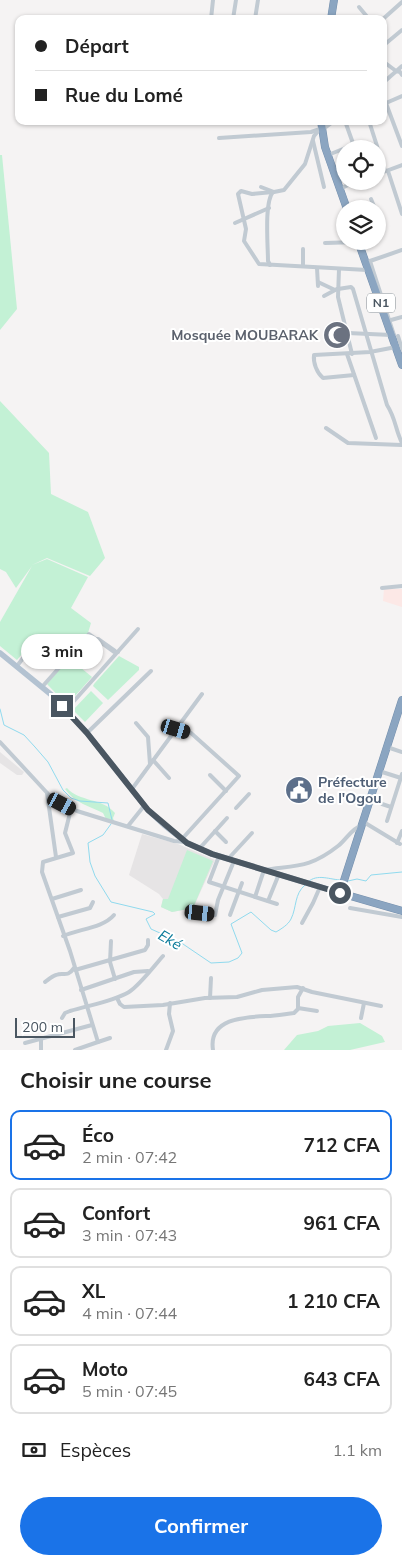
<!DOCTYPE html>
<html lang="fr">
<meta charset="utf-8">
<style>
:root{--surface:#fff;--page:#f2f2f2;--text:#222;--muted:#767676;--line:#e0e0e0;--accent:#1a73e8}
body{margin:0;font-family:Mulish,sans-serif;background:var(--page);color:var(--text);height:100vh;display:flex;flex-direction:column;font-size:19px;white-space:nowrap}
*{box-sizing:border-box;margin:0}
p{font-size:16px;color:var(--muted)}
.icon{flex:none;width:28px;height:28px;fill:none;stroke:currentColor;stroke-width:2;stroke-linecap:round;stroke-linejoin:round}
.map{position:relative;height:1050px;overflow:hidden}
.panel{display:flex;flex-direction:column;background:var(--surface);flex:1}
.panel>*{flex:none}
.banner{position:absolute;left:15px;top:15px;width:372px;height:110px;border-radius:10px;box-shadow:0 1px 4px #0004;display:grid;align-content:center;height:110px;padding:0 20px;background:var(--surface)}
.tools{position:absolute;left:336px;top:140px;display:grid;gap:10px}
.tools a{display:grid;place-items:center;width:50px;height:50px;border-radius:50%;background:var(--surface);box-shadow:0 1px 4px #0004;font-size:25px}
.scale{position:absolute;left:15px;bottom:12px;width:60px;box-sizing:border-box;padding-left:5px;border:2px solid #4a5661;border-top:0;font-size:14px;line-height:18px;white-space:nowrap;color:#4a5661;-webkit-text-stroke:4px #fff;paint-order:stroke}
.end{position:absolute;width:22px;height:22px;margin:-11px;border:6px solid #4a5661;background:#fff;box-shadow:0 0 0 2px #fff}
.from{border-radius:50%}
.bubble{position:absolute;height:35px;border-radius:18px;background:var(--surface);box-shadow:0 1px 4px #0004;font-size:16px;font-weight:700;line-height:35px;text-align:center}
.car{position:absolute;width:15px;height:30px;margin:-15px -8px;border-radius:6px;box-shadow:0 0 4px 1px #0007;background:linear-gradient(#222 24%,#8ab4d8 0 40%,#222 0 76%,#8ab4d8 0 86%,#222 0)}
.banner b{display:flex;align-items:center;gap:18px;height:48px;font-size:19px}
.banner b+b{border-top:1px solid var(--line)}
.banner i{width:12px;height:12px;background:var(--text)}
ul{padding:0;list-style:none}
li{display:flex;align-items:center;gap:15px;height:70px;margin:0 10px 8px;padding:0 10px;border:2px solid var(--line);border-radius:10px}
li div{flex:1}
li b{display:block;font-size:19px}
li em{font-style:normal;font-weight:700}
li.selected{border-color:var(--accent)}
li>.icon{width:45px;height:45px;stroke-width:1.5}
h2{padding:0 20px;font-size:22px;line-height:60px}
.pay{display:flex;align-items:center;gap:12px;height:55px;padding:0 20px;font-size:19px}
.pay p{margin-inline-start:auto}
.button{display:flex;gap:10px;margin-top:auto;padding:10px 20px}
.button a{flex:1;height:58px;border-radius:30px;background:var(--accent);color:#fff;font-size:20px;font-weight:700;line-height:58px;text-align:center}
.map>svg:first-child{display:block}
</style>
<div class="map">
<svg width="402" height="1050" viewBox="0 0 402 1050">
<rect width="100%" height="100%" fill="#f5f3f3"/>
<g fill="#e6e4e5">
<path d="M0,752L24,772L22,775H17L0,763Z"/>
<path d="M142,834L178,844L215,860L193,908L172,912L161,907L163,899L159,894L129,875Z"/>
</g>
<path fill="#fce8e6" d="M384,589H402V607L383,601Z"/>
<g fill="#c3f1d5">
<path d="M0,155H2L17,309L0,330Z"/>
<path d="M0,401L49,453L51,494L88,512L105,558L90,576L47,558L32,565L47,559L88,577L71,608L91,623L88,633L59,665L33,641L17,660L0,646V622L32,566L16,588L6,572L0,569Z"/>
<path d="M119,656L139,667V670L108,700L93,686L94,684Z"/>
<path d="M69,658L92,677L67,705L47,684Z"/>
<path d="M91,691L103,703L85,722L73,710Z"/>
<path d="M67,788C79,802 103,798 115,813L113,818L114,821L106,819L103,813C89,806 75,803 65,789Z"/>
<path d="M187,850L213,861L193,908L172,912L161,907L163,899H168Z"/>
<path d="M360,1023L382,1036L385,1042L350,1050H284L297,1035L318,1031L328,1026Z"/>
</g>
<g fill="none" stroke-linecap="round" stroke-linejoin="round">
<g stroke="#90daee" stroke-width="1">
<path d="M0,709L4,725L24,735L35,747L48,762L63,790L71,798L80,801L108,803L112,820"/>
<path d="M111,824L103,835L88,843L90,862L95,876L111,902L153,912L155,914L146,919L151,929L180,942L211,963L229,962L238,958L242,953L231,924L251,912L271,930L276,932C281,929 288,925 291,919C297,907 294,894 305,885"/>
<path d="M348,881L357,879L366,881L371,875L402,872"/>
<path d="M308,882C317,873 331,880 341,880"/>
</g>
<g stroke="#7690ad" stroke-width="8">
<g id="highway">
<path d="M331,19L334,0"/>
<path d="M321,121L325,147L347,209"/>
<path d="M358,241L402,365"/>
<path d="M402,700L340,893L402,911"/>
</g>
</g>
<g stroke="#c1cad2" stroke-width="4">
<path d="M359,7L369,19"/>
<path d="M211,19L213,0"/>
<path d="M233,19L236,0"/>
<path d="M255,19L258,0"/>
<path d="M383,19L402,2"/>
<path d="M384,45L402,30"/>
<path d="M384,62L396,71L400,72L402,75"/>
<path d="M384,82L402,66"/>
<path d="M384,98L402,146"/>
<path d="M386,103L402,96"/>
<path d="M345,121L355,149"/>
<path d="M369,121L385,171"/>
<path d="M219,138L311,132L326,127L334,121"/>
<path d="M313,141L324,187"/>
<path d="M328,155L353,145"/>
<path d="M388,171L402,214"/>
<path d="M378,174L402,165"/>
<path d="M261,187L274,192L284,190L305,164L314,136L319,130"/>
<path d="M340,189L356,181"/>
<path d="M273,192L252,194L241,191L238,194L246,229L244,241L259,264L367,270"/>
<path d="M371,199L375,209"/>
<path d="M235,223L269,208"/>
<path d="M378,228L382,229"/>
<path d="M325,243L359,242"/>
<path d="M303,249V266"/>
<path d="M370,261L394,335"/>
<path d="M370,261L402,250"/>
<path d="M270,265L268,261C268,246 264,202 273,192"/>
<path d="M317,268L318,286"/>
<path d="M339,269L338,297L352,354"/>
<path d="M318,282L335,290"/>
<path d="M338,289L351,287L353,289L387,405C396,419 395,429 402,443"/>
<path d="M324,296L337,289"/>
<path d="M391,320L402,317"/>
<path d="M348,333L391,335"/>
<path d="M398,336L402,349"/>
<path d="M347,354L376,438"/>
<path d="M354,375L323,378C317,373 313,363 314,355L370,352L396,347"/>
<path d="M326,428L348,443L402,445"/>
<path d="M382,588L402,586"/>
<path d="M96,639H98L115,651"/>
<path d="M17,666L40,636"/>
<path d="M42,687L89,634L114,652H118"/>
<path d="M66,710L138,629"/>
<path d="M136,723L148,737L150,764"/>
<path d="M176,729L191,733L239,776L182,839"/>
<path d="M87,733L151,671"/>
<path d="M0,742L50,796L62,804L77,811L174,841L185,842"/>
<path d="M387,747L402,752"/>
<path d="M153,760L169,778"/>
<path d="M379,771L401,778"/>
<path d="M210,775L226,791"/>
<path d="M132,789L202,694"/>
<path d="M47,793L56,857"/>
<path d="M371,795L382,804L391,807"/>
<path d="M236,808L249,794"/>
<path d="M71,809L65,833L73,853L43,862L42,872L70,951L98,1042L110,1038"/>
<path d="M362,821L400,844"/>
<path d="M387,821L402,774"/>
<path d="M128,826L144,806"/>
<path d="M215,831L226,842"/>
<path d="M397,843L402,831"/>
<path d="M199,849L227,818"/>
<path d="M219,856L209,882L277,904"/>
<path d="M228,859L252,833"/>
<path d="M255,897L264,870C297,865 310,868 338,846C346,840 352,828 361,826"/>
<path d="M52,899L81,890"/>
<path d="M268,901L279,874"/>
<path d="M350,908L402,917"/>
<path d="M200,913L215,915L218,900L234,861"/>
<path d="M230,915L242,883"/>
<path d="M58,917L90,908L93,902"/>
<path d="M302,923L313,903L320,887"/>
<path d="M63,936C79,929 103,928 114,915"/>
<path d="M111,941L110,962L115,979"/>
<path d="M75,970L145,950L148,945V940"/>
<path d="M45,982C48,980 52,976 56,975C64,972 67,978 74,968"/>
<path d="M81,990L134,972L148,971"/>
<path d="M117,998L120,1004L124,1007L163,1005L205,998L237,997L262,990L297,987L312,992L381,1006"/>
<path d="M210,998L211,978"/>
<path d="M298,1008L317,1011"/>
<path d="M62,1018L65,1013L70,1011C89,1005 112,1002 129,992C139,986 155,965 163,956"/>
<path d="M361,1018L364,1003"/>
<path d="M25,1043L92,1025"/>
<path d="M41,1050V1039"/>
<path d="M75,1050L98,1042"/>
<path d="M166,1050L173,1031L169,1014L170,1003"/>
<path d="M213,1050C208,1018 245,1017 267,1016C276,1016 285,1014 294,1013L298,1009V997L303,988"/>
</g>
<path stroke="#b3c2d1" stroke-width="5.5" d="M0,653L54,697L87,733L148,810L164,825L187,843L212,854L340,893"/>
<use href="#highway" stroke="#8ba5c1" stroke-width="7"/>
</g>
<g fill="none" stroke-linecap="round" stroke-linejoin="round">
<path stroke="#4a5661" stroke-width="6" d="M62,706L87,733L148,810L187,843L212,854L340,893"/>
</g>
<defs>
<g id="mosque-disc" transform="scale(1.4375)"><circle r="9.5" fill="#6b7280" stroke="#fff"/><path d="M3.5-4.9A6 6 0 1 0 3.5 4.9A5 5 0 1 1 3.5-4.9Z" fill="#fff"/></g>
<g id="civic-disc" transform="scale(1.4375)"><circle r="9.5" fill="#5c6f8a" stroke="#fff"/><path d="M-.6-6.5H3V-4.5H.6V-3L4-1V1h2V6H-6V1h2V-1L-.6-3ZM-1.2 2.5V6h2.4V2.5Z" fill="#fff"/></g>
</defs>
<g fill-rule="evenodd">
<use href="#mosque-disc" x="337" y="335"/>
<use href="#civic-disc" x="299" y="790"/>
</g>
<g text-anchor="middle" stroke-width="4" stroke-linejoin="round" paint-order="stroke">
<rect fill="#fff" stroke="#808990" stroke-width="1" x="367" y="293.5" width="28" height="19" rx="4"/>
<g font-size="12" font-weight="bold" fill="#4a5661">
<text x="381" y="307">N1</text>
</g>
<g font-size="14" font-weight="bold" fill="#5b616d" stroke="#fff" text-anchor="end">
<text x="318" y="340">Mosquée MOUBARAK</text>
</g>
<g font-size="14" font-weight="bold" fill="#4e5e75" stroke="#fff" text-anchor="start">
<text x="318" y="787">Préfecture<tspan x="318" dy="16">de l'Ogou</tspan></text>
</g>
<g font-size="15" font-style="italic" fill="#0c7c9b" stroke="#fff">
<text transform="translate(170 940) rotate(30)" y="5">Eké</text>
</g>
</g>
</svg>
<div class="tools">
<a><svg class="icon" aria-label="locate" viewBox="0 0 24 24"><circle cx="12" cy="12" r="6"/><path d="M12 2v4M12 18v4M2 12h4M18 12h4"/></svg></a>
<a><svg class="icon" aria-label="layers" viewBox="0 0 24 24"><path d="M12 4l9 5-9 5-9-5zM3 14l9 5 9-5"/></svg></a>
</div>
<div class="scale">200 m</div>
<i class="end from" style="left:340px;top:893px"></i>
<i class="end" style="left:62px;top:706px"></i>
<div class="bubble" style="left:21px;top:634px;width:82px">3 min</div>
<i class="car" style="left:176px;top:729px;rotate:107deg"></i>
<i class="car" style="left:62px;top:804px;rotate:118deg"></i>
<i class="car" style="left:200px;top:913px;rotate:96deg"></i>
<div class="banner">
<b><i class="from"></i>Départ</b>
<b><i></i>Rue du Lomé</b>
</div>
</div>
<section class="panel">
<h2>Choisir une course</h2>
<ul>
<li class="selected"><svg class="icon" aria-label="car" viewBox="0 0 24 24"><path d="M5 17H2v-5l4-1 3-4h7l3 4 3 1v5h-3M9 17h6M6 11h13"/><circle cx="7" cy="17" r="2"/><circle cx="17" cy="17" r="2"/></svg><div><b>Éco</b><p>2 min · 07:42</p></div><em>712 CFA</em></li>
<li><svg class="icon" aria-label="car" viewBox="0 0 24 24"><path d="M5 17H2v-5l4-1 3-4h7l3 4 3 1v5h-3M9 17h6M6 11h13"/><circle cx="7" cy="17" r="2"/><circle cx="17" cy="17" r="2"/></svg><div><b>Confort</b><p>3 min · 07:43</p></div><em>961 CFA</em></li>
<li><svg class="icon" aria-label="car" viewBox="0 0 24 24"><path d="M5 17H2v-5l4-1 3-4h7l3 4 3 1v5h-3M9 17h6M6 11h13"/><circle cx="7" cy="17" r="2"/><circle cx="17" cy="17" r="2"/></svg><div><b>XL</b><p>4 min · 07:44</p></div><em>1 210 CFA</em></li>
<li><svg class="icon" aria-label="car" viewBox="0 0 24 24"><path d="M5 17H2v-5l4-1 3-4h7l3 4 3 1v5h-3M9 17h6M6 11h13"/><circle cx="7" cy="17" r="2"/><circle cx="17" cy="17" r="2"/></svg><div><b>Moto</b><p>5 min · 07:45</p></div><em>643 CFA</em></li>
</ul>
<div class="pay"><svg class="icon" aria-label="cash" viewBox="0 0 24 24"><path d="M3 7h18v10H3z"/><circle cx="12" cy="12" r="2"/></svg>Espèces<p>1.1 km</p></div>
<div class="button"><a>Confirmer</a></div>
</section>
